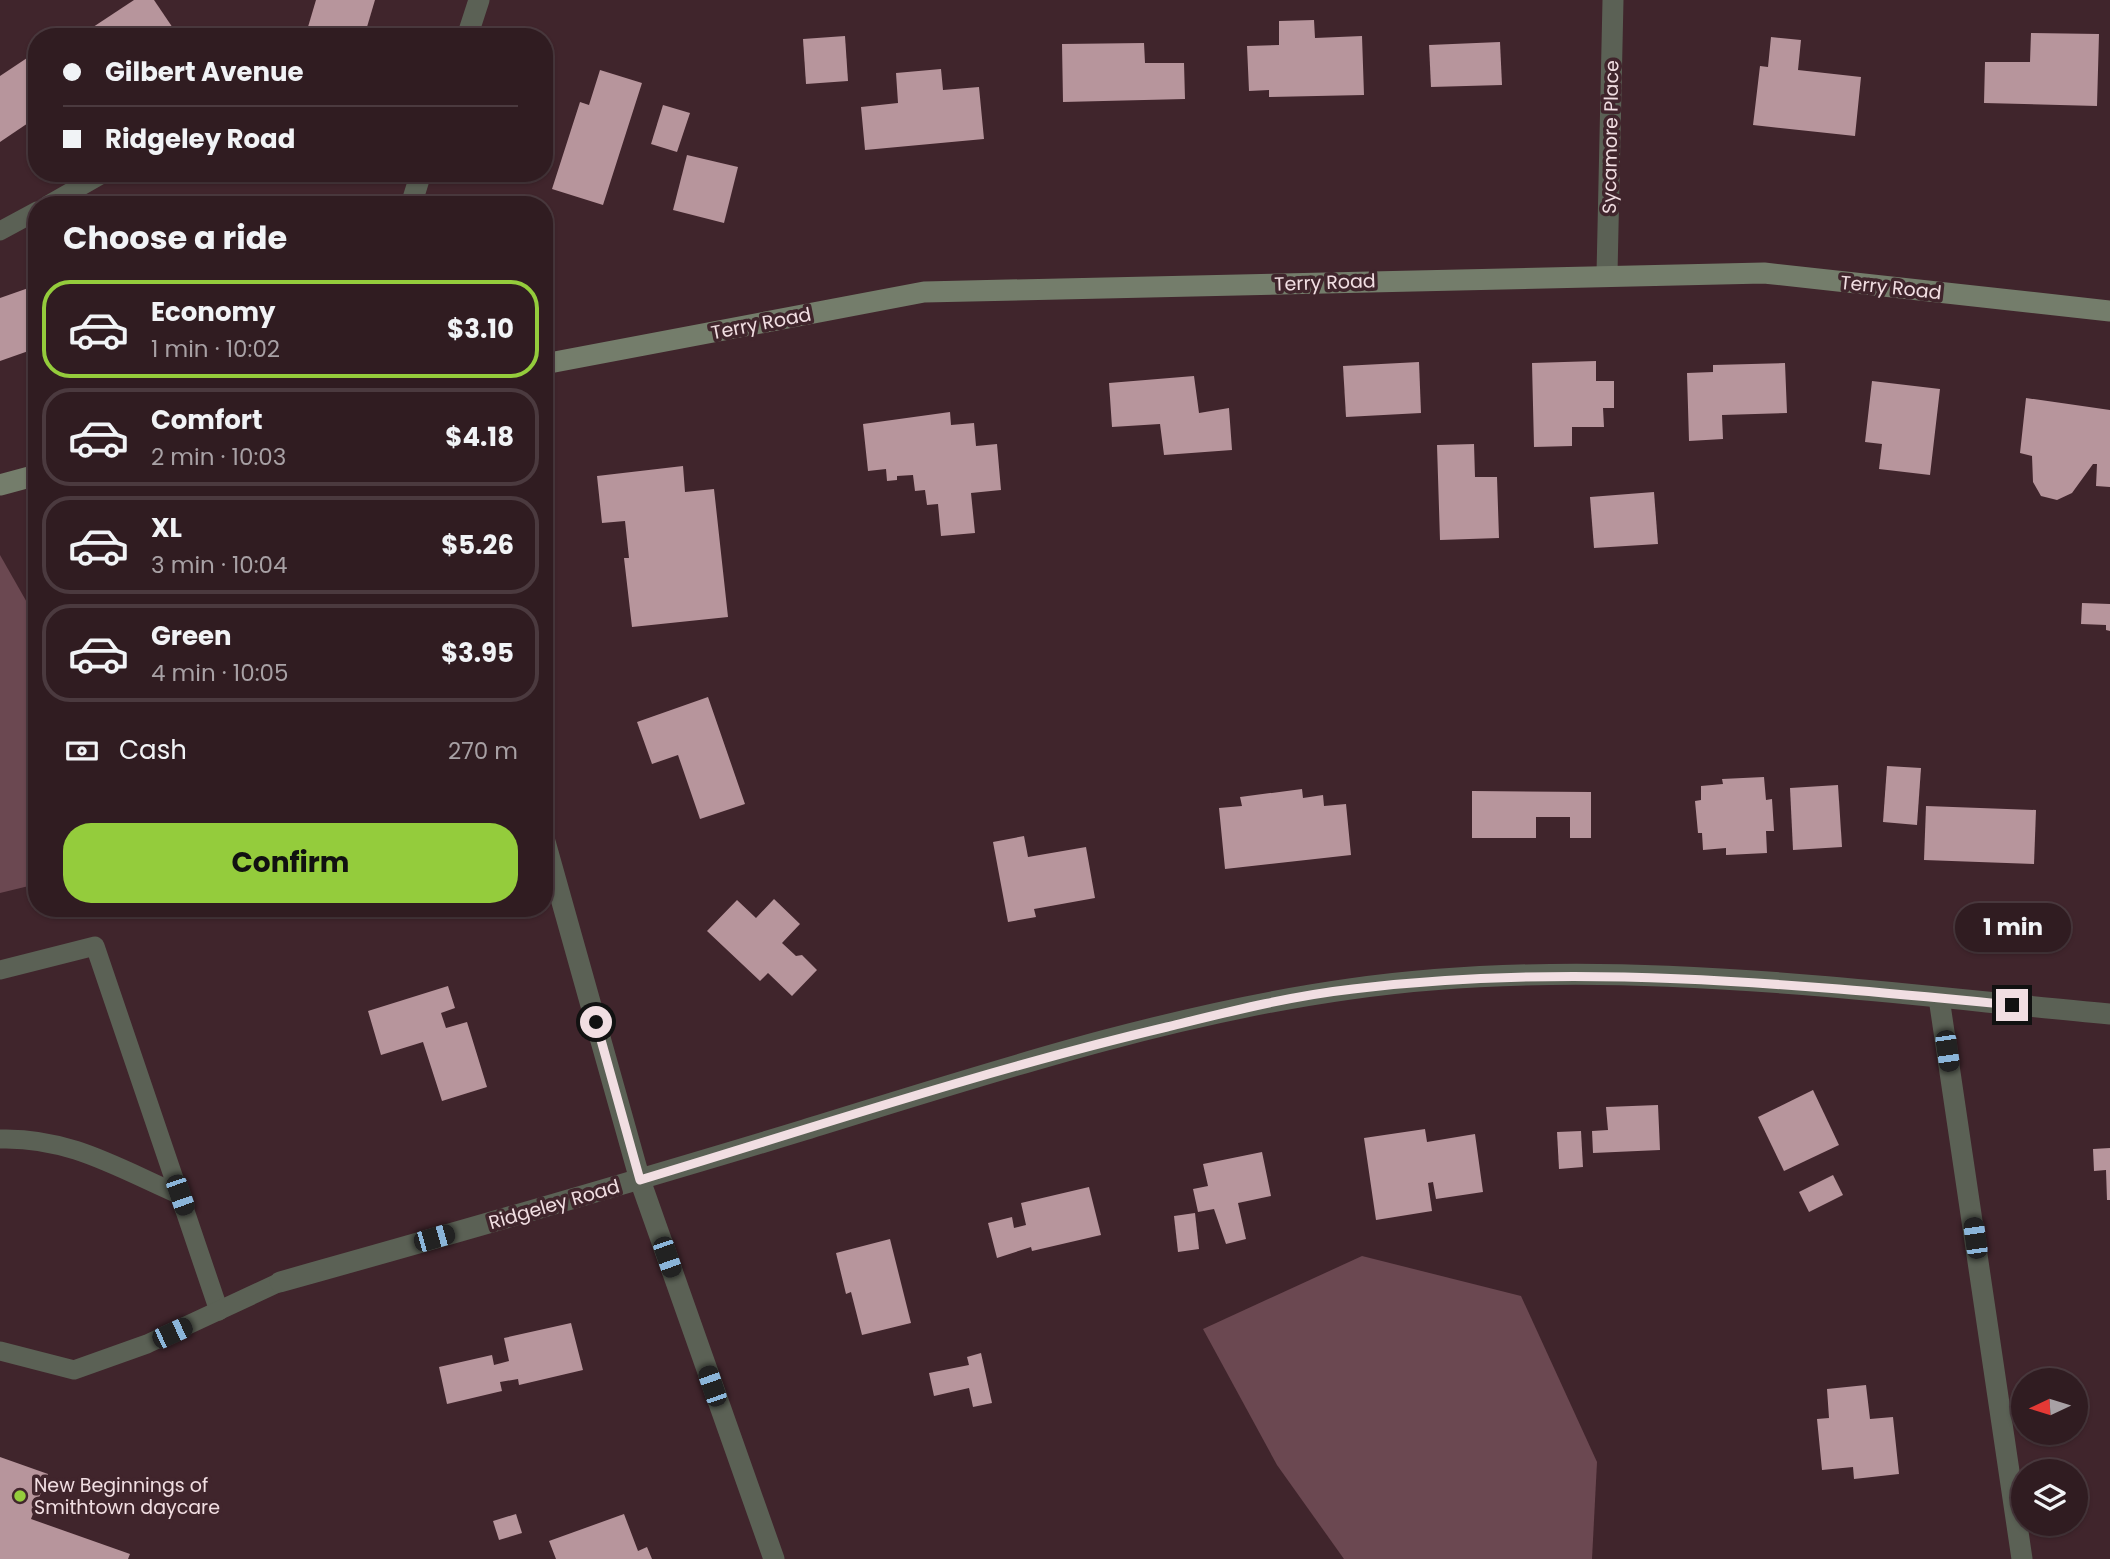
<!DOCTYPE html>
<meta charset="utf-8">
<style>
:root{--surface:#301c21;--page:#38252a;--text:#f1f3f6;--muted:#a8a1a5;--line:#4b3a3f;--accent:#94cc3c}
body{margin:0;font-family:Poppins,sans-serif;background:var(--page);color:var(--text);height:100vh;display:flex;flex-direction:column;font-size:26px;white-space:nowrap}
*{box-sizing:border-box;margin:0}
p{font-size:23px;color:var(--muted)}
.icon{flex:none;width:38px;height:38px;fill:none;stroke:currentColor;stroke-width:2;stroke-linecap:round;stroke-linejoin:round}
.map{position:relative;flex:1;overflow:hidden}
.sheet{position:absolute;left:28px;top:196px;width:525px;height:721px;display:flex;flex-direction:column;background:var(--surface);border-radius:28px;box-shadow:0 2px 5px #0004,0 0 0 2px var(--line)}
.sheet>*{flex:none}
.banner{position:absolute;left:28px;top:28px;width:525px;height:154px;border-radius:28px;box-shadow:0 2px 5px #0004,0 0 0 2px var(--line);display:grid;align-content:center;height:154px;padding:0 35px;background:var(--surface)}
.needle{width:46px;rotate:266deg}
.controls{position:absolute;left:2011px;top:1368px;display:grid;gap:14px}
.controls a{display:grid;place-items:center;width:77px;height:77px;border-radius:50%;background:var(--surface);box-shadow:0 2px 5px #0004,0 0 0 2px var(--line);font-size:35px}
.end{position:absolute;width:32px;height:32px;margin:-16px;border:9px solid #f1dee2;background:#111;box-shadow:0 0 0 4px #111}
.from{border-radius:50%}
.bubble{position:absolute;height:49px;border-radius:24px;background:var(--surface);box-shadow:0 2px 5px #0004,0 0 0 2px var(--line);font-size:23px;font-weight:700;line-height:49px;text-align:center}
.car{position:absolute;width:21px;height:42px;margin:-21px -10px;border-radius:9px;box-shadow:0 0 5px 2px #0007;background:linear-gradient(#222 24%,#8ab4d8 0 40%,#222 0 76%,#8ab4d8 0 86%,#222 0)}
.banner b{display:flex;align-items:center;gap:24px;height:66px;font-size:26px}
.banner b+b{border-top:2px solid var(--line)}
.banner i{width:18px;height:18px;background:var(--text)}
ul{padding:0;list-style:none}
li{display:flex;align-items:center;gap:21px;height:98px;margin:0 14px 10px;padding:0 21px;border:4px solid var(--line);border-radius:28px}
li div{flex:1}
li b{display:block;font-size:26px}
li em{font-style:normal;font-weight:700}
li.selected{border-color:var(--accent)}
li>.icon{width:63px;height:63px;stroke-width:1.5}
h2{padding:0 35px;font-size:32px;line-height:84px}
.pay{display:flex;align-items:center;gap:18px;height:77px;padding:0 35px;font-size:26px}
.pay p{margin-inline-start:auto}
.primary-button{display:flex;gap:14px;margin-top:auto;padding:14px 35px}
.primary-button a{flex:1;height:80px;border-radius:28px;background:var(--accent);color:#111;font-size:28px;font-weight:700;line-height:80px;text-align:center}
.map>svg:first-child{display:block}
</style>
<div class="map">
<svg width="2110" height="1559" viewBox="0 0 2110 1559">
<rect width="100%" height="100%" fill="#40252c"/>
<g fill="#6b4851">
<path d="M0,555L37,620V884L0,893Z"/>
<path d="M1362,1256L1521,1296L1597,1462L1592,1559H1344L1277,1465L1203,1329Z"/>
</g>
<g fill="#b7959c">
<path d="M134,0H154L177,34L78,37Z"/>
<path d="M316,0H375L364,37H305Z"/>
<path d="M1314,20L1315,38L1362,36L1364,95L1269,97V90L1249,91L1247,46L1279,45V21Z"/>
<path d="M2031,33L2099,34L2097,106L1984,103L1985,62H2030Z"/>
<path d="M845,36L848,81L806,84L803,39Z"/>
<path d="M1771,37L1801,40L1798,70L1861,77L1855,136L1753,125L1760,66L1768,67Z"/>
<path d="M1500,42L1502,85L1431,87L1429,45Z"/>
<path d="M1144,43L1145,63H1184L1185,99L1063,102L1062,44Z"/>
<path d="M33,54L37,60V117L0,142V76Z"/>
<path d="M941,69L943,90L979,87L984,139L865,150L861,107L898,103L896,73Z"/>
<path d="M600,70L642,83L603,205L552,189L580,102L589,105Z"/>
<path d="M663,105L690,113L677,152L651,144Z"/>
<path d="M687,155L738,167L724,223L673,210Z"/>
<path d="M37,285V348L0,361V298Z"/>
<path d="M1596,361V381H1614V408H1603L1604,427H1572V446L1534,447L1532,363Z"/>
<path d="M1419,362L1421,413L1346,417L1343,366Z"/>
<path d="M1785,363L1787,413L1722,415L1723,439L1689,441L1687,373L1713,372V365Z"/>
<path d="M1194,376L1199,413L1229,408L1232,450L1164,455L1160,424L1112,427L1109,383Z"/>
<path d="M1872,381L1940,389L1930,475L1879,469L1882,444L1865,442Z"/>
<path d="M2026,398L2110,410V487L2096,486L2097,464H2093L2072,493L2057,500L2041,496L2033,482L2032,456L2020,453Z"/>
<path d="M950,412L951,425L974,423L976,446L997,444L1001,490L971,493L975,533L941,536L938,504L927,505L925,490L915,491L913,475L897,476V480L887,481L886,469L868,471L863,424Z"/>
<path d="M1474,444L1475,477H1497L1499,538L1440,540L1437,445Z"/>
<path d="M683,466L685,492L714,489L728,617L632,627L624,558H629L625,521L602,523L597,476Z"/>
<path d="M1654,492L1658,544L1594,548L1590,497Z"/>
<path d="M2082,603L2110,604V631L2106,630V625L2081,624Z"/>
<path d="M708,697L745,804L700,819L678,755L652,764L637,722Z"/>
<path d="M1887,766L1921,768L1917,825L1883,822Z"/>
<path d="M1764,777L1766,800L1772,799L1774,831H1766L1767,853L1726,855V848L1703,850L1702,833H1698L1695,801L1701,800V786L1723,784L1722,779Z"/>
<path d="M1838,785L1842,847L1793,850L1790,788Z"/>
<path d="M1302,789L1303,798L1323,795L1324,806L1346,804L1351,855L1225,869L1219,808L1242,806L1240,797Z"/>
<path d="M1472,791L1591,792V838H1570V817H1536V838H1472Z"/>
<path d="M1926,806L2036,810L2034,864L1924,860Z"/>
<path d="M1024,836L1028,857L1086,847L1095,898L1034,909L1036,917L1008,922L993,842Z"/>
<path d="M774,899L800,924L782,943L796,956L802,955L817,970L792,996L768,973L760,981L707,931L737,900L756,918Z"/>
<path d="M448,986L455,1008L441,1013L446,1028L467,1022L487,1087L442,1101L423,1042L381,1055L368,1011Z"/>
<path d="M1813,1090L1839,1145L1784,1171L1758,1117Z"/>
<path d="M1658,1105L1660,1150L1593,1153L1592,1131L1608,1130L1606,1107Z"/>
<path d="M1425,1129L1427,1142L1475,1134L1483,1192L1436,1199L1433,1182L1428,1183L1432,1211L1376,1220L1364,1138Z"/>
<path d="M1581,1131L1583,1167L1559,1169L1557,1132Z"/>
<path d="M2110,1148V1200H2107L2106,1170L2094,1171L2093,1149Z"/>
<path d="M1262,1152L1271,1196L1238,1203L1246,1239L1226,1244L1214,1209L1198,1212L1193,1189L1208,1186L1203,1164Z"/>
<path d="M1833,1175L1843,1195L1809,1212L1799,1192Z"/>
<path d="M1089,1187L1101,1235L1032,1251L1031,1247L997,1258L988,1223L1012,1217L1014,1228L1026,1225L1021,1203Z"/>
<path d="M1195,1213L1199,1249L1178,1252L1174,1216Z"/>
<path d="M890,1239L911,1323L862,1335L851,1292L846,1294L836,1253Z"/>
<path d="M571,1323L583,1370L519,1385L518,1379L500,1382L502,1391L447,1404L439,1367L492,1355L494,1365L509,1361L504,1338Z"/>
<path d="M981,1353L992,1403L973,1407L969,1388L934,1396L929,1373L969,1365L967,1357Z"/>
<path d="M1866,1385L1870,1419L1893,1417L1899,1474L1854,1479L1853,1467L1822,1470L1817,1419L1829,1418L1827,1389Z"/>
<path d="M0,1457L48,1474L31,1519L130,1554L128,1559H0Z"/>
<path d="M516,1514L522,1533L499,1540L493,1521Z"/>
<path d="M624,1514L638,1551L647,1547L652,1559H556L549,1541Z"/>
</g>
<g fill="none" stroke-linecap="round" stroke-linejoin="round">
<g stroke="#5b6155" stroke-width="19">
<path d="M48,205L104,173"/>
<path d="M0,231L37,211"/>
<path d="M0,970L95,946L219,1311"/>
<path d="M0,1139C69,1137 118,1168 180,1195"/>
<path d="M0,1351L74,1370L147,1344L280,1282"/>
</g>
<g stroke="#5b6155" stroke-width="21">
<path d="M467,37L479,0"/>
<path d="M411,205L421,173"/>
<path d="M1607,274L1613,0"/>
<path d="M544,838L640,1180L774,1559"/>
<path d="M1939,998L2022,1559"/>
<path d="M280,1282C455,1233 630,1183 804,1130C983,1075 1164,1015 1350,989C1601,953 1859,991 2110,1014"/>
</g>
<g stroke="#747d6b" stroke-width="21">
<path d="M544,364L924,292L1764,273L2110,311"/>
<path d="M0,485L37,475"/>
</g>
</g>
<g fill="none" stroke-linecap="round" stroke-linejoin="round">
<path stroke="#f1dee2" stroke-width="9" d="M596,1022L640,1180C815,1127 989,1069 1167,1027C1228,1012 1290,996 1353,989C1573,962 1793,984 2012,1005"/>
</g>
<circle fill="#94cc3c" stroke="#40252c" stroke-width="2.5" cx="20" cy="1496" r="7"/>
<g text-anchor="middle" stroke-width="7" stroke-linejoin="round" paint-order="stroke">
<g font-size="19" fill="#f1dee2" stroke="#40252c">
<text transform="translate(1610 137) rotate(-89)" y="7">Sycamore Place</text>
<text transform="translate(1325 282) rotate(-2)" y="7">Terry Road</text>
<text transform="translate(1891 287) rotate(6)" y="7">Terry Road</text>
<text transform="translate(761 323) rotate(-11)" y="7">Terry Road</text>
<text transform="translate(554 1204) rotate(-16)" y="7">Ridgeley Road</text>
</g>
<g font-size="19" fill="#f1dee2" stroke="#40252c" text-anchor="start">
<text x="34" y="1492">New Beginnings of<tspan x="34" dy="22">Smithtown daycare</tspan></text>
</g>
</g>
</svg>
<div class="controls">
<a><svg class="needle" viewBox="-14 -14 28 28"><path d="M0-13l5 13h-10z" fill="#e53935"/><path d="M0 13l5-13h-10z" fill="#a8a1a5"/></svg></a>
<a><svg class="icon" aria-label="layers" viewBox="0 0 24 24"><path d="M12 4l9 5-9 5-9-5zM3 14l9 5 9-5"/></svg></a>
</div>
<i class="end from" style="left:596px;top:1022px"></i>
<i class="end" style="left:2012px;top:1005px"></i>
<div class="bubble" style="left:1955px;top:903px;width:116px">1 min</div>
<i class="car" style="left:1947px;top:1051px;rotate:172deg"></i>
<i class="car" style="left:180px;top:1195px;rotate:161deg"></i>
<i class="car" style="left:434px;top:1238px;rotate:74deg"></i>
<i class="car" style="left:1975px;top:1238px;rotate:352deg"></i>
<i class="car" style="left:667px;top:1257px;rotate:161deg"></i>
<i class="car" style="left:172px;top:1333px;rotate:65deg"></i>
<i class="car" style="left:712px;top:1386px;rotate:341deg"></i>
<div class="banner">
<b><i class="from"></i>Gilbert Avenue</b>
<b><i></i>Ridgeley Road</b>
</div>
<section class="sheet">
<h2>Choose a ride</h2>
<ul>
<li class="selected"><svg class="icon" aria-label="car" viewBox="0 0 24 24"><path d="M5 17H2v-5l4-1 3-4h7l3 4 3 1v5h-3M9 17h6M6 11h13"/><circle cx="7" cy="17" r="2"/><circle cx="17" cy="17" r="2"/></svg><div><b>Economy</b><p>1 min · 10:02</p></div><em>$3.10</em></li>
<li><svg class="icon" aria-label="car" viewBox="0 0 24 24"><path d="M5 17H2v-5l4-1 3-4h7l3 4 3 1v5h-3M9 17h6M6 11h13"/><circle cx="7" cy="17" r="2"/><circle cx="17" cy="17" r="2"/></svg><div><b>Comfort</b><p>2 min · 10:03</p></div><em>$4.18</em></li>
<li><svg class="icon" aria-label="car" viewBox="0 0 24 24"><path d="M5 17H2v-5l4-1 3-4h7l3 4 3 1v5h-3M9 17h6M6 11h13"/><circle cx="7" cy="17" r="2"/><circle cx="17" cy="17" r="2"/></svg><div><b>XL</b><p>3 min · 10:04</p></div><em>$5.26</em></li>
<li><svg class="icon" aria-label="car" viewBox="0 0 24 24"><path d="M5 17H2v-5l4-1 3-4h7l3 4 3 1v5h-3M9 17h6M6 11h13"/><circle cx="7" cy="17" r="2"/><circle cx="17" cy="17" r="2"/></svg><div><b>Green</b><p>4 min · 10:05</p></div><em>$3.95</em></li>
</ul>
<div class="pay"><svg class="icon" aria-label="cash" viewBox="0 0 24 24"><path d="M3 7h18v10H3z"/><circle cx="12" cy="12" r="2"/></svg>Cash<p>270 m</p></div>
<div class="primary-button"><a>Confirm</a></div>
</section>
</div>
